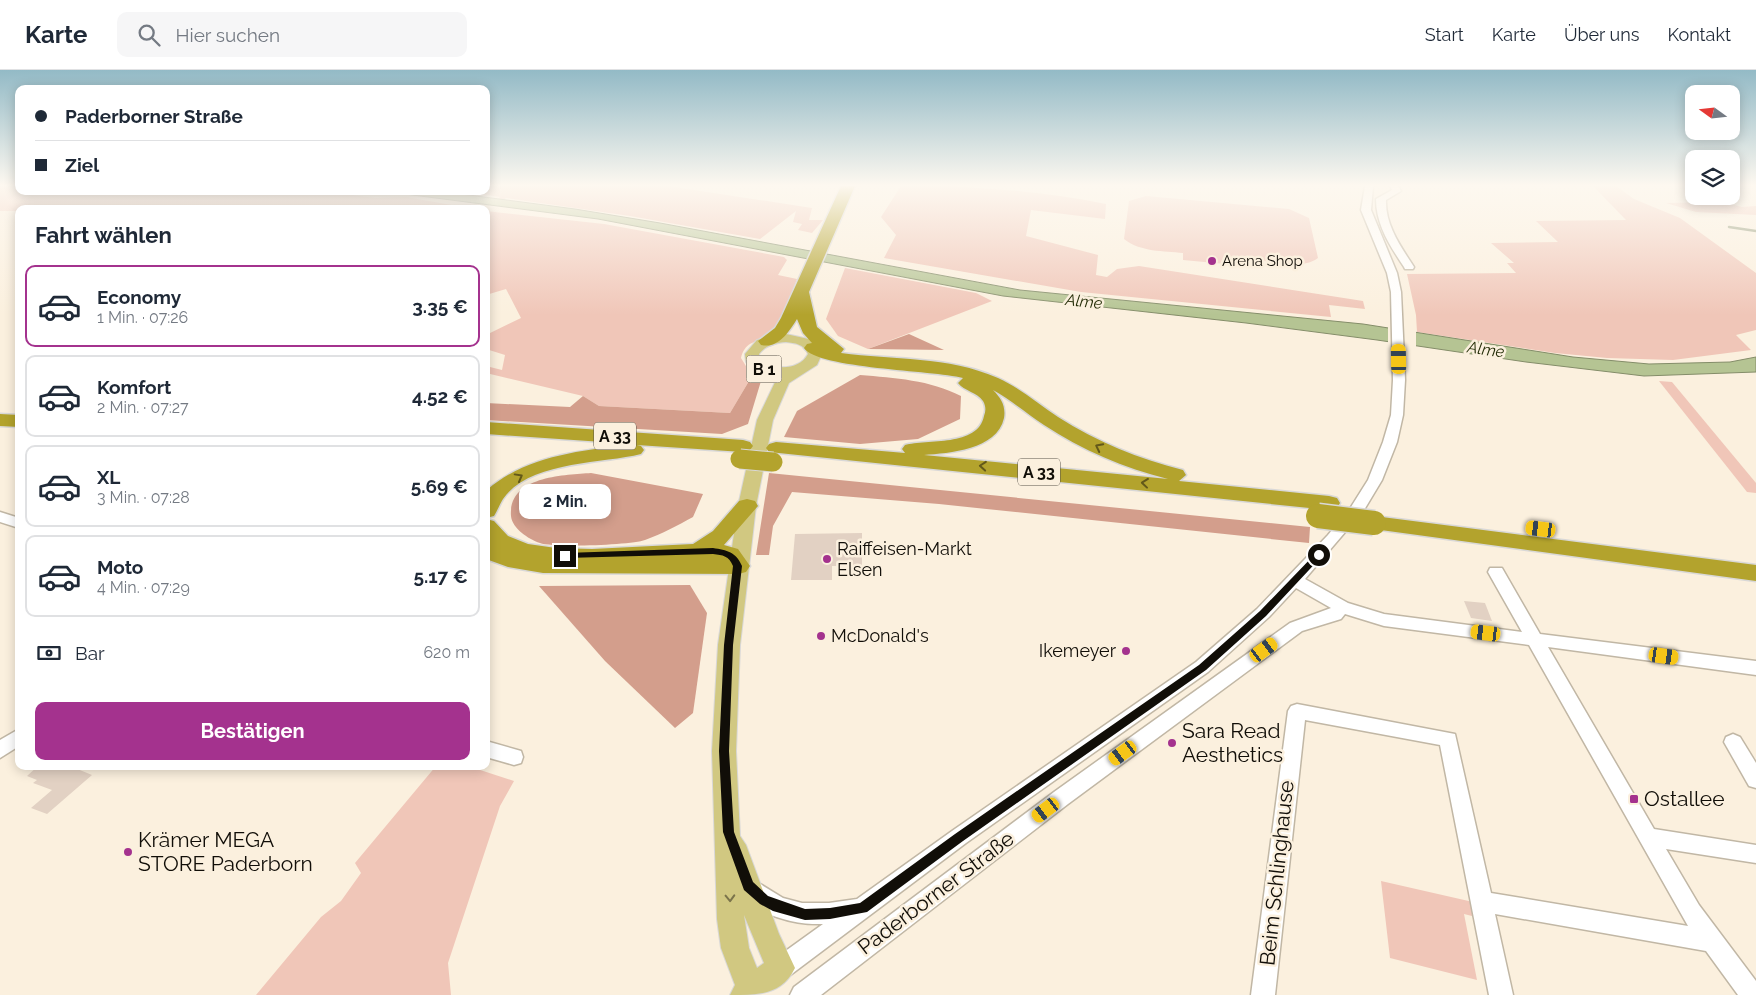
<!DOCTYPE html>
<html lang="de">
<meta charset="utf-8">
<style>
:root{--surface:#fff;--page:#f6f6f7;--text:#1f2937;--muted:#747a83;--line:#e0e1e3;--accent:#a4328e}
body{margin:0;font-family:Raleway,sans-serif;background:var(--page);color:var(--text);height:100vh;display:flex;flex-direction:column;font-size:19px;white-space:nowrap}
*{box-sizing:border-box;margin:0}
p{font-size:16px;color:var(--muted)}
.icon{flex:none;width:28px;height:28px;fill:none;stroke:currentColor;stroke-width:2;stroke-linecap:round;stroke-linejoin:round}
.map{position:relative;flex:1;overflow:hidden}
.sheet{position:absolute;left:15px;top:135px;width:475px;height:565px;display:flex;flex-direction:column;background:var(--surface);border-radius:10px;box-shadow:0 2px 12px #0003}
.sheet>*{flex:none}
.top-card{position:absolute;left:15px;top:15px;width:475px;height:110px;border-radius:10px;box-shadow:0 2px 12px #0003;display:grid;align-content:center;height:110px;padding:0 20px;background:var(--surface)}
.needle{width:32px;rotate:285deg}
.tools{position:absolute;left:1685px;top:15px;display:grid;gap:10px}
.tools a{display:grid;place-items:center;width:55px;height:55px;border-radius:10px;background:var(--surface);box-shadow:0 2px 12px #0003;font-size:25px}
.end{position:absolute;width:22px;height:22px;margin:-11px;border:6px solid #110e08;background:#fff;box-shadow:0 0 0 2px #fff}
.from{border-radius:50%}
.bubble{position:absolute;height:35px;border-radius:10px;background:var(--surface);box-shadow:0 2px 12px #0003;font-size:16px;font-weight:700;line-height:35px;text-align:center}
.car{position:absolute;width:15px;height:30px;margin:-15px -8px;border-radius:6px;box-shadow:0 0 4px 1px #0007;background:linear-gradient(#f5c518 24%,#345 0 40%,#f5c518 0 76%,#345 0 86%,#f5c518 0)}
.top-card b{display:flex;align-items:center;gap:18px;height:48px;font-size:19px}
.top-card b+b{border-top:1px solid var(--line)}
.top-card i{width:12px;height:12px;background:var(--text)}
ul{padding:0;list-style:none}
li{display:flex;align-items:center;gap:15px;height:82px;margin:0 10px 8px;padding:0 10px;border:2px solid var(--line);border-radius:10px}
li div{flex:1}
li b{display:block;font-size:19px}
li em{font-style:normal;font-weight:700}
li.active{border-color:var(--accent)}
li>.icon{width:45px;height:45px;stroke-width:1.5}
h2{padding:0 20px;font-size:22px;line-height:60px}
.pay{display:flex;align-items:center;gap:12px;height:55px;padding:0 20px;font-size:19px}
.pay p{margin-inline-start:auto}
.cta{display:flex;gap:10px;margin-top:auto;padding:10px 20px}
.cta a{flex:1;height:58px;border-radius:10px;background:var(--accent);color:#fff;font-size:20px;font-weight:700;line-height:58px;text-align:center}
header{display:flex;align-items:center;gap:30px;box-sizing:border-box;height:70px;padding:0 25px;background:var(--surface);border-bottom:1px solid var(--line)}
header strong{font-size:24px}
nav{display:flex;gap:28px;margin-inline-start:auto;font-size:18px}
.search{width:350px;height:45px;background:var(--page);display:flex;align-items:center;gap:12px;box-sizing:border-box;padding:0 18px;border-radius:10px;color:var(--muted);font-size:19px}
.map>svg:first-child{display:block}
</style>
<header>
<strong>Karte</strong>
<div class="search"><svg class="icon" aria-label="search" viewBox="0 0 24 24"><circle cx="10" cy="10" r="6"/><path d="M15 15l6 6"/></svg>Hier suchen</div>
<nav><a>Start</a><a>Karte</a><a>Über uns</a><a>Kontakt</a></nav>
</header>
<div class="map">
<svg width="1756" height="925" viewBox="0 0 1756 925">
<rect width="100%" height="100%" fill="#fbf0de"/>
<g fill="#f0c6b8">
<path d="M0,116H19V121H322L375,128L406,127L474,139H19V141H0Z"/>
<path d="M486,116H668L812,138L809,150H823L812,163L798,160L802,154L793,152L796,141L760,169L630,146L506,128L503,130L498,129L500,127L464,121H486Z"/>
<path d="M901,116C968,115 1040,121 1106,134L1105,149L1031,140L1026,166L1098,185L1096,205L1107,207L1117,199L1139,196L1363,231L1365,239L1329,235L1331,247L1081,222L884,188L896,165L881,147Z"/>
<path d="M1593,116H1616L1634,129L1680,148L1756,203V260L1736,265L1751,280L1673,290L1607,288L1555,283L1417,262L1416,245L1407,204L1516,203L1507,193H1514L1491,173L1558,172L1536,151L1626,150Z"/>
<path d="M1146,126L1289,139L1309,148L1318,188C1302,200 1275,192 1257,190L1258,197L1183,190V183C1164,181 1140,182 1124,169L1129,131Z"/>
<path d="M1723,132L1742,137L1756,136V145L1696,142L1666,133Z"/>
<path d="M486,141L604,154L784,187L787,190L778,205L797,209C790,227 786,248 773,262C762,274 746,267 741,288L752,306L730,343L599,336L583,326L486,303V296L502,300L505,285L486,279V265L521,248L506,219L486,225Z"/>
<path d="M845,198L976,223L992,231L868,279L838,266L826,249Z"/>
<path d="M1659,311L1672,312L1756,413V423L1747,422Z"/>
<path d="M436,696H468L514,711L500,736L448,893L451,925H256L321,847L341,831L361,803L355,793Z"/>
<path d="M1381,811L1473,832L1476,847L1464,844L1477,910L1390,888Z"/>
</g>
<g fill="#d39e8c">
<path d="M909,264L944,280L868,279Z"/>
<path d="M860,305C895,308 930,310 961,326L960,349L918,369L860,374L784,367L797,341Z"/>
<path d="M752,306H759L761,311L748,354L722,364L486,350V333L570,337L583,326L599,336L730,343Z"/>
<path d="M591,403L703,424L693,447C678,455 662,464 645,470C632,475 553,478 540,473C528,469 512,458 511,446C508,406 564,405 591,403Z"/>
<path d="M769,403L1310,457L1309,473L939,434L792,422L773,456L769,485H756Z"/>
<path d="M690,515L707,543L693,643L675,658L605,591L539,516Z"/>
</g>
<path fill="#b5c493" stroke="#848d69" d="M339,121H438L575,139L660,153L1020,220L1363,254L1573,287L1649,294L1730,292L1756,287V302L1644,306L1526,292L1377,270L1246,253L1003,226L598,149L397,123L360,124Z"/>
<path fill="#fbf0de" d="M1388,255L1416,261V278L1388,274Z"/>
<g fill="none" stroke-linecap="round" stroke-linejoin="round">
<path stroke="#848d69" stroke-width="2.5" d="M1729,157L1756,161"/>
</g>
<g fill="#e2d1c3">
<path d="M862,463V496H832V510H791L795,464Z"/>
<path d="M1464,531L1485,533L1492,551L1471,548Z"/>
<path d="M38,696H70L92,705L47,744L31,738L52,720L33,713L37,710L27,706Z"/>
</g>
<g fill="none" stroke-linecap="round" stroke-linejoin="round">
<g stroke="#c1b7a5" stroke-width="3">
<g id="minor">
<path d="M1365,116H1373L1371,140L1397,203L1401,222L1405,310L1403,345L1397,372L1382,410L1364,440L1305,509L1348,533L1384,544L1522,562L1488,502L1490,498H1502L1540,564L1756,591V605L1548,577L1654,759L1756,775V793L1666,779L1699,835L1756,911V925H1738L1706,881L1495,844L1513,925H1489L1440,675L1305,650L1275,925H1251L1288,641L1291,636L1297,634L1455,664L1491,823L1688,856L1529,575L1384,556L1345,544L1341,549L1302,561L1068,734L821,925H790L794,917L1054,722L1290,553L1331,538L1296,518L1269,547L1208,602L966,773L789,906L781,909L773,906L770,898L773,890L823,854C797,855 753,846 741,819L744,812L752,809L783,828L802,833H829L857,829L952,761L1196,592L1257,539L1328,465L1351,437L1368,410L1383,372L1391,345L1393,310L1391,222L1387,203L1361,140Z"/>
<path d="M1390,116H1398L1401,121L1386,130C1385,155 1401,177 1414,197L1413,199H1405L1404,197C1390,176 1376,155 1376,129L1392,120Z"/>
<path d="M0,442L19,448V458L0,452Z"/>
<path d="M19,659V676L0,688V670Z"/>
<path d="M1733,664L1740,667L1756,693V718L1749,716L1724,672L1726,667Z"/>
<path d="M486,671L521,681L523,687L521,693L514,695L486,687Z"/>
</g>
</g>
<g stroke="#d9d8d7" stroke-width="2">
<path id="major" d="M786,264L813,270L822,284L817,295L789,313L773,350L756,436L740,575L736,681L740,766L746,775L779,864L795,898C782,925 758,925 730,925L735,915L721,878L717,849L712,681L718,575L738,436L757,350L778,306L754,300L746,292L745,284L757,270ZM786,272C795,273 804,274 808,284C799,301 774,300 760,290L759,284C766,275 775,273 786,272ZM744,845L764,893L757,898L749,878Z"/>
</g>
<g stroke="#d9d8d7" stroke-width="3">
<g id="highway">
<path d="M841,116H855L809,222L817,257L844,279L841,283C893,290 948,286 998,308C1020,318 1038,334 1058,347C1097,372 1139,389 1183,400L1186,405L1179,411L1329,426L1337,428L1340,433L1337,438L1329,440L769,382L766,378L769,374L776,372L905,383L902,379L905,375C927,369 978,377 984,346C986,341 986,336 983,331C977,322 964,321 958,313L963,308C932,300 819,299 804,278L807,274L812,273L803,263L797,249C789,262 778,279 761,275L758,271L775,258L781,248ZM993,320C1011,330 1027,344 1044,355C1082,380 1124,398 1168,409L924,385C949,383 997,380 1004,348C1006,336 1001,328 993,320Z"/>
<path d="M0,344L19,345V357L0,356Z"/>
<path d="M486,352L743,370L750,372L753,376L750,380L743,382L637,375L641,376L644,380L641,384C601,394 529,391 503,429C500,434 497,441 494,446L486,448L487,420C527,385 581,381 632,374L486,364Z"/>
<path d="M747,429L755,431L758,436L724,475L738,479L750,496L746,502L738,504L543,503L508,497L486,489V472L489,473L486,470V449L494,451L508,466L528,474L556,478L592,479L693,474L713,461L739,431Z"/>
<path d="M1374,446L1756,495V511L1366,458L1363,453L1366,448Z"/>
</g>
</g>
<use href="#minor" fill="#fff" fill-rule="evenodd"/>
<use href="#major" fill="#d1c881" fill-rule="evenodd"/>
<use href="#highway" fill="#b3a32d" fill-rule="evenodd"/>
<g stroke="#d9d8d7" stroke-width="21" stroke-linecap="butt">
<path id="highway-bridge-far1" d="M740,389L773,392"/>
</g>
<g stroke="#d9d8d7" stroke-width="27" stroke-linecap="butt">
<path id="highway-bridge" d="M1318,446L1374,453"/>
</g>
<use href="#highway-bridge-far1" stroke="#b3a32d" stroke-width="19"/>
<use href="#highway-bridge" stroke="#b3a32d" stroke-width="24"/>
</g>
<defs><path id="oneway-chevron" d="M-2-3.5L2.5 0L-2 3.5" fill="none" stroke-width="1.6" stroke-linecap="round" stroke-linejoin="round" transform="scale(1.25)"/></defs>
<g stroke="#62581a">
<use href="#oneway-chevron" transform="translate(1099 377) rotate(-153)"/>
<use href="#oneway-chevron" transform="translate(983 396) rotate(-175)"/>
<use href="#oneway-chevron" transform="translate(519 407) rotate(-29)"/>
<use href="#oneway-chevron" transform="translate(1145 413) rotate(-174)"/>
</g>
<use stroke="#7b744b" href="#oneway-chevron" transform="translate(730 828) rotate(88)"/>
<linearGradient id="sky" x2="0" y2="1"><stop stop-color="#93bac6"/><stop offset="0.47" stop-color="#fdf8f0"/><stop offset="1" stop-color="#fdf8f0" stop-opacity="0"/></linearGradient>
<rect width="1756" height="245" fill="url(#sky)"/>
<path fill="#110e08" d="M713,478C727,480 736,482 742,496L733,575L729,681L734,762L753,812L768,826L805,839L830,838L860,833L955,764L1199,595L1260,541L1316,483L1323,485L1266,546L1206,600L963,771L867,842L830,849L805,850L773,841L760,834L744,820L723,762L719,681L724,575L733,496C729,486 723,485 713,484L565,488L561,486L565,483Z"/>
<g fill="#a4328e" stroke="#fbf0de" stroke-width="2">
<circle cx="1212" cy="191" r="5"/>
<circle cx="827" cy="489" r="5"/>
<circle cx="821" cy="566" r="5"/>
<circle cx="1126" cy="581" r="5"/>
<circle cx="1172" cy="673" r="5"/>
<rect x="1629" y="724" width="10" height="10" rx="2.5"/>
<circle cx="128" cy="782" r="5"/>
</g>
<g text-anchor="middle" stroke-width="5" stroke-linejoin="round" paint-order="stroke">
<g font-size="15" fill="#110e08" stroke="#fbf0de" text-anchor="start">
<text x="1222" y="196">Arena Shop</text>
</g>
<g font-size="16" font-style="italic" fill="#242d07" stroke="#fbf0de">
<text transform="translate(1084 231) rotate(6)" y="6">Alme</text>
<text transform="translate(1486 279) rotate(8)" y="6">Alme</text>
</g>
<g fill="#fbf0de" stroke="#575248" stroke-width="1">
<rect x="746.5" y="285.5" width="35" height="27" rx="4"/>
<rect x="594" y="352.5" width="42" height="27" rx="4"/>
<rect x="1018" y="388.5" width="42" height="27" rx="4"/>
</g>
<g font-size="16" font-weight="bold" fill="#110e08">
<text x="764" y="305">B 1</text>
<text x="615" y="372">A 33</text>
<text x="1039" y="408">A 33</text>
</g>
<g font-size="18" fill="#110e08" stroke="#fbf0de" text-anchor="start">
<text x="837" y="485">Raiffeisen-Markt<tspan x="837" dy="21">Elsen</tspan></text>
<text x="831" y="572">McDonald's</text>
<text x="1116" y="587" text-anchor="end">Ikemeyer</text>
</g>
<g font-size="21" fill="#110e08" stroke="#fbf0de" text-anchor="start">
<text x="1182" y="668">Sara Read<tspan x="1182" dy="24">Aesthetics</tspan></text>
<text x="1644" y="736">Ostallee</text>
<text x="138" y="777">Krämer MEGA<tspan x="138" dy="24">STORE Paderborn</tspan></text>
</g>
<g font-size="21" fill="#110e08" stroke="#fbf0de">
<text transform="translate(1277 803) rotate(-84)" y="7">Beim Schlinghause</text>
<text transform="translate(936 823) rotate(-37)" y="7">Paderborner Straße</text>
</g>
</g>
</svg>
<div class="tools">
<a><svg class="needle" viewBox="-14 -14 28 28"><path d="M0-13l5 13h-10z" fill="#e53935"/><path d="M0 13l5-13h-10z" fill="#747a83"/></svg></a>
<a><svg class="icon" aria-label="layers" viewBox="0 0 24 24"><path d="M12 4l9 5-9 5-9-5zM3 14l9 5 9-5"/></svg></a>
</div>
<i class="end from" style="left:1319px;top:485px"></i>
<i class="end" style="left:565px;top:486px"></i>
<div class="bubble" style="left:519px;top:414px;width:92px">2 Min.</div>
<i class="car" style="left:1399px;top:289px;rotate:359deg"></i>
<i class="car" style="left:1541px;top:459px;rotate:277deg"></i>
<i class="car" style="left:1486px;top:563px;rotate:277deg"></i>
<i class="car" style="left:1264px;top:580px;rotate:54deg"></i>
<i class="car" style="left:1664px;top:586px;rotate:98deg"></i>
<i class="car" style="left:1123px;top:683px;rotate:234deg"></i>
<i class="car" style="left:1046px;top:740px;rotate:233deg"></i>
<div class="top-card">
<b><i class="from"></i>Paderborner Straße</b>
<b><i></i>Ziel</b>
</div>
<section class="sheet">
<h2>Fahrt wählen</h2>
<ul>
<li class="active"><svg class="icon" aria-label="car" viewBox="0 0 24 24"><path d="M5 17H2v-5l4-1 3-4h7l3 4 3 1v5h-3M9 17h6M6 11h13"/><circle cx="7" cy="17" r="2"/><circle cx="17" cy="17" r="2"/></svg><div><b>Economy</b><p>1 Min. · 07:26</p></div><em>3.35 €</em></li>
<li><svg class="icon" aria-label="car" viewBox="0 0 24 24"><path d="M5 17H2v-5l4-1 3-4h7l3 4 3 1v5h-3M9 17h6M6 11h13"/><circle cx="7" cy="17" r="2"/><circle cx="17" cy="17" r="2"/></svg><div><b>Komfort</b><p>2 Min. · 07:27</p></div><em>4.52 €</em></li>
<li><svg class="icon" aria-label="car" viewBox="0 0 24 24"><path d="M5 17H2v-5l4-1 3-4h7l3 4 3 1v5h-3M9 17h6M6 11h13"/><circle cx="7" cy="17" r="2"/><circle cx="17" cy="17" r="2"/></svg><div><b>XL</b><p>3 Min. · 07:28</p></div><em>5.69 €</em></li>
<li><svg class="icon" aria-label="car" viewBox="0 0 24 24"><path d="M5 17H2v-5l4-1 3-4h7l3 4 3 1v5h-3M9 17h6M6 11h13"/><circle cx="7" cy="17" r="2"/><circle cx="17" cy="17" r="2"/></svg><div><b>Moto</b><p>4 Min. · 07:29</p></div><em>5.17 €</em></li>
</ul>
<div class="pay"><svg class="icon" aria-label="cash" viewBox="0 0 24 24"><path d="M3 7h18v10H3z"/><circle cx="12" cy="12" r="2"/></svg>Bar<p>620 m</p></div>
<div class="cta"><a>Bestätigen</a></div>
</section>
</div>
